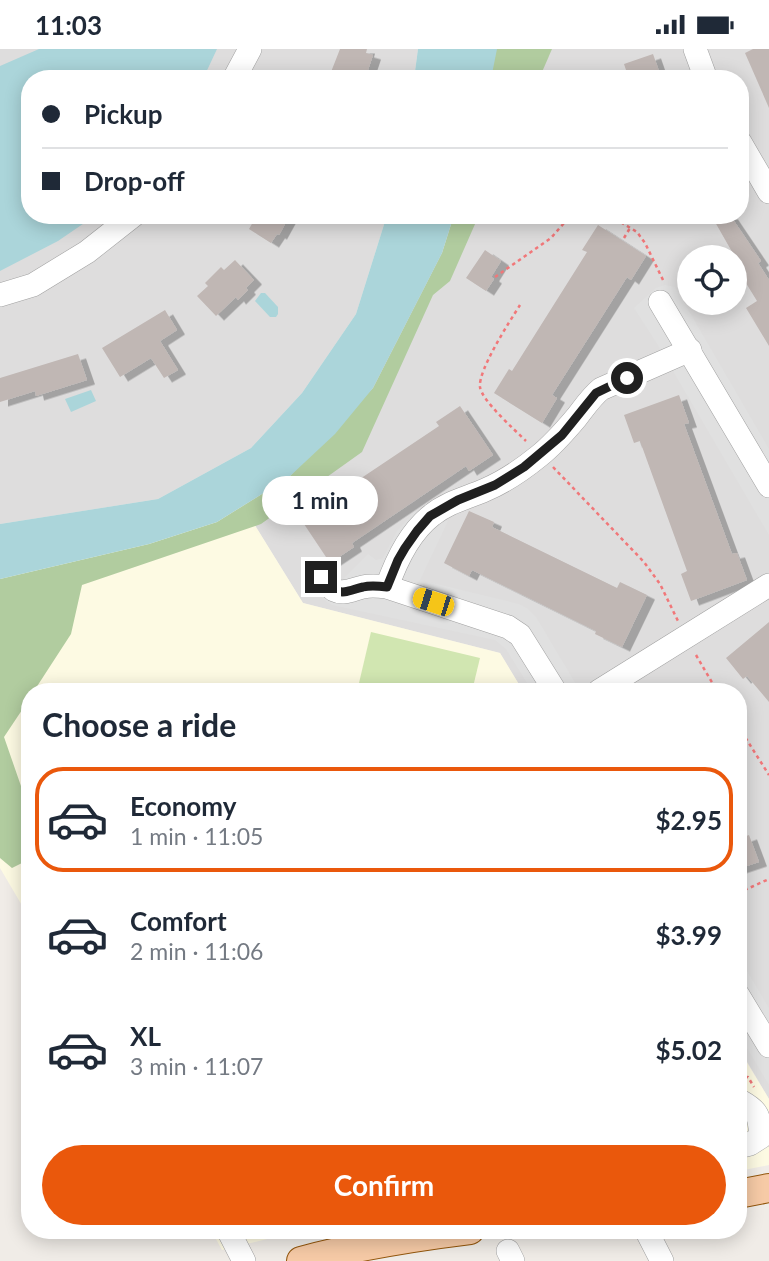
<!DOCTYPE html>
<meta charset="utf-8">
<style>
:root{--surface:#fff;--page:#f6f6f7;--text:#1f2937;--muted:#747a83;--line:#e0e1e3;--accent:#ea580c}
body{margin:0;font-family:Lato,sans-serif;background:var(--page);color:var(--text);height:100vh;display:flex;flex-direction:column;font-size:26px;white-space:nowrap}
*{box-sizing:border-box;margin:0}
p{font-size:23px;color:var(--muted)}
.icon{flex:none;width:38px;height:38px;fill:none;stroke:currentColor;stroke-width:2;stroke-linecap:round;stroke-linejoin:round}
.map{position:relative;flex:1;overflow:hidden}
.drawer{position:absolute;left:21px;top:634px;width:726px;height:556px;display:flex;flex-direction:column;background:var(--surface);border-radius:28px;box-shadow:0 4px 18px #0003}
.drawer>*{flex:none}
.top-card{position:absolute;left:21px;top:21px;width:728px;height:154px;border-radius:28px;box-shadow:0 4px 18px #0003;display:grid;align-content:center;height:154px;padding:0 21px;background:var(--surface)}
.buttons{position:absolute;left:677px;top:196px;display:grid;gap:14px}
.buttons a{display:grid;place-items:center;width:70px;height:70px;border-radius:50%;background:var(--surface);box-shadow:0 4px 18px #0003;font-size:35px}
.end{position:absolute;width:32px;height:32px;margin:-16px;border:9px solid #202020;background:#fff;box-shadow:0 0 0 4px #fff}
.from{border-radius:50%}
.bubble{position:absolute;height:49px;border-radius:24px;background:var(--surface);box-shadow:0 4px 18px #0003;font-size:23px;font-weight:700;line-height:49px;text-align:center}
.car{position:absolute;width:21px;height:42px;margin:-21px -10px;border-radius:9px;box-shadow:0 0 5px 2px #0007;background:linear-gradient(#f5c518 24%,#345 0 40%,#f5c518 0 76%,#345 0 86%,#f5c518 0)}
.top-card b{display:flex;align-items:center;gap:24px;height:66px;font-size:26px}
.top-card b+b{border-top:2px solid var(--line)}
.top-card i{width:18px;height:18px;background:var(--text)}
ul{padding:0;list-style:none}
li{display:flex;align-items:center;gap:21px;height:105px;margin:0 14px 10px;padding:0 7px;border:4px solid transparent;border-radius:28px}
li div{flex:1}
li b{display:block;font-size:26px}
li em{font-style:normal;font-weight:700}
li.selected{border-color:var(--accent)}
li>.icon{width:63px;height:63px;stroke-width:1.5}
h2{padding:0 21px;font-size:32px;line-height:84px}
.button{display:flex;gap:14px;margin-top:auto;padding:14px 21px}
.button a{flex:1;height:80px;border-radius:42px;background:var(--accent);color:#fff;font-size:28px;font-weight:700;line-height:80px;text-align:center}
.status{display:flex;justify-content:space-between;align-items:center;height:49px;padding:0 35px;background:var(--surface);direction:ltr}
.status svg{height:19px;fill:currentColor}
.map>svg:first-child{display:block}
</style>
<div class="status"><b>11:03</b><svg viewBox="0 0 49 12"><path d="M0 12V9h3v3zM5 12V6h3v6zM10 12V3h3v9zM15 12V0h3v12zM26 1h20v11H26zM47 4h2v5h-2z"/></svg></div>
<div class="map">
<svg width="769" height="1212" viewBox="0 0 769 1212">
<defs>
<filter id="shadow"><feDropShadow dx="8" dy="4.5" stdDeviation="0" flood-color="#0004"/></filter>
</defs>
<rect width="100%" height="100%" fill="#f0ece7"/>
<g fill="#dedddd" fill-rule="evenodd">
<path d="M0,0H418L414,30H30V166H387L356,265L302,344L251,399L158,450L0,475Z"/>
<path d="M497,0H769V1050L739,999L738,642H523L500,604L303,554L243,457L290,428L442,204L454,166H740V30H491ZM690,208H735V254H690Z"/>
</g>
<g fill="#fdfae3">
<path d="M243,457L303,554L500,604L523,642H30V870L0,819V530L217,473Z"/>
<path d="M738,999L769,1050V1116L739,1122Z"/>
<path d="M211,1181H304L222,1201Z"/>
</g>
<path fill="#d1e6b1" d="M371,583L480,609L472,642H395L359,634Z"/>
<g fill="#b1cc9f">
<path d="M486,0H552L539,30H483Z"/>
<path d="M454,166H479L450,232L433,246L362,403L261,475L82,536L71,585L34,642H30V649L4,688L30,763V810L12,819L0,809V530L149,495L217,473L289,428L373,339L442,204Z"/>
</g>
<g fill="#e0e0e0">
<path d="M665,236L675,238L769,400V486L656,293L634,259L656,239Z"/>
<path d="M414,463L448,472L420,531L519,555L528,560L536,568L580,642H532L506,600L495,591L332,556L327,553L308,536L326,517L342,531L368,505L376,511L383,509L397,482Z"/>
<path d="M738,907L769,959V1036L739,986Z"/>
</g>
<g fill="#abd5da">
<path d="M39,0H217L203,30H30V166H96L58,192L0,222V17Z"/>
<path d="M418,0H497L491,30H414Z"/>
<path d="M387,166H454L442,204L373,339L335,385L289,428L217,473L149,495L0,530V475L158,450L251,399L302,344L356,265Z"/>
<path d="M261,244H265L278,258V265L276,268H270L255,252Z"/>
<path d="M91,341L96,352L71,363L65,350Z"/>
</g>
<g fill="#c0b7b4" filter="url(#shadow)">
<path d="M340,0H367L366,4L373,6L365,30H352L331,23Z"/>
<path d="M753,0H769V59L745,4Z"/>
<path d="M653,5L660,25L657,26L658,30H629L624,15Z"/>
<path d="M257,166H290L279,186L277,185L271,194L249,180Z"/>
<path d="M711,166H730L761,212L758,214L769,231V297L746,259L757,252L741,226L735,230V208Z"/>
<path d="M598,176L646,207L631,231L627,228L552,346L557,349L542,374L494,344L509,320L512,322L587,203L582,201Z"/>
<path d="M485,201L501,212L491,228L494,230L486,242L466,229Z"/>
<path d="M235,211L254,231L246,239L248,241L238,251L236,248L216,267L197,247L208,237L205,234L221,218L224,221Z"/>
<path d="M165,261L177,281L160,292L178,321L164,329L151,309L120,328L102,299Z"/>
<path d="M78,305L87,331L36,347L35,342L0,353V329Z"/>
<path d="M679,346L689,374L684,375L732,505L737,504L747,531L691,552L681,525L687,522L640,392L634,394L624,366Z"/>
<path d="M460,357L493,406L469,422L466,417L352,494L354,498L330,514L298,466L321,450L324,454L439,377L436,373Z"/>
<path d="M469,462L494,473L492,478L617,539L620,533L647,546L622,598L595,585L596,582L472,521L469,527L444,514Z"/>
<path d="M769,573V653L747,627L743,630L726,609Z"/>
<path d="M749,786L759,813L738,820V790Z"/>
</g>
<g fill="none" stroke-linecap="round" stroke-linejoin="round">
<g stroke="#a1a1a1" stroke-width="24">
<g id="minor">
<path d="M695,0L706,30"/>
<path d="M234,30L250,0"/>
<path d="M740,93L769,143"/>
<path d="M0,246L33,236L87,203L134,166"/>
<path d="M660,253L769,437"/>
<path d="M321,528C325,532 330,538 334,541C344,546 353,540 363,538C371,536 379,537 387,538L508,578L520,586L555,642"/>
<path d="M387,538C396,512 410,483 432,466C448,453 467,449 485,441C504,433 523,420 539,407C553,396 565,382 576,369C584,359 591,348 601,340L690,301"/>
<path d="M599,642L769,536"/>
<path d="M738,946L769,997"/>
<path d="M738,1054L742,1053C760,1063 759,1069 761,1088L750,1095L738,1098"/>
<path d="M228,1181L244,1212"/>
<path d="M646,1181L662,1212"/>
<path d="M508,1202L513,1212"/>
</g>
</g>
<g stroke="#92550a" stroke-width="30">
<g id="major">
<path d="M738,1145L769,1139"/>
<path d="M301,1212C356,1197 413,1188 470,1181"/>
</g>
</g>
<g stroke="#f17779" stroke-width="2.5" stroke-dasharray="3.5 3.5" stroke-linecap="butt">
<path d="M609,166L637,183L645,194L664,233"/>
<path d="M624,189L630,179"/>
<path d="M495,228L551,189L571,166"/>
<path d="M520,256C510,272 478,321 480,338C482,352 515,381 526,392"/>
<path d="M553,418L644,513L660,535L678,572"/>
<path d="M696,606L717,642"/>
<path d="M738,677L769,726"/>
<path d="M738,844L769,830"/>
<path d="M738,1030L748,1028L754,1038"/>
</g>
<use href="#minor" stroke="#fff" stroke-width="23"/>
<use href="#major" stroke="#f6caa6" stroke-width="28"/>
</g>
<g fill="none" stroke-linecap="round" stroke-linejoin="round">
<path stroke="#202020" stroke-width="9" d="M321,528C325,532 330,538 335,541C344,546 353,540 363,538C371,536 379,537 387,538L398,511L405,499L417,482L430,467L458,451L495,436L524,418L562,386L596,344L627,329"/>
</g>
</svg>
<div class="buttons">
<a><svg class="icon" aria-label="locate" viewBox="0 0 24 24"><circle cx="12" cy="12" r="6"/><path d="M12 2v4M12 18v4M2 12h4M18 12h4"/></svg></a>
</div>
<i class="end from" style="left:627px;top:329px"></i>
<i class="end" style="left:321px;top:528px"></i>
<div class="bubble" style="left:262px;top:427px;width:116px">1 min</div>
<i class="car" style="left:433px;top:553px;rotate:288deg"></i>
<div class="top-card">
<b><i class="from"></i>Pickup</b>
<b><i></i>Drop-off</b>
</div>
<section class="drawer">
<h2>Choose a ride</h2>
<ul>
<li class="selected"><svg class="icon" aria-label="car" viewBox="0 0 24 24"><path d="M5 17H2v-5l4-1 3-4h7l3 4 3 1v5h-3M9 17h6M6 11h13"/><circle cx="7" cy="17" r="2"/><circle cx="17" cy="17" r="2"/></svg><div><b>Economy</b><p>1 min · 11:05</p></div><em>$2.95</em></li>
<li><svg class="icon" aria-label="car" viewBox="0 0 24 24"><path d="M5 17H2v-5l4-1 3-4h7l3 4 3 1v5h-3M9 17h6M6 11h13"/><circle cx="7" cy="17" r="2"/><circle cx="17" cy="17" r="2"/></svg><div><b>Comfort</b><p>2 min · 11:06</p></div><em>$3.99</em></li>
<li><svg class="icon" aria-label="car" viewBox="0 0 24 24"><path d="M5 17H2v-5l4-1 3-4h7l3 4 3 1v5h-3M9 17h6M6 11h13"/><circle cx="7" cy="17" r="2"/><circle cx="17" cy="17" r="2"/></svg><div><b>XL</b><p>3 min · 11:07</p></div><em>$5.02</em></li>
</ul>
<div class="button"><a>Confirm</a></div>
</section>
</div>
